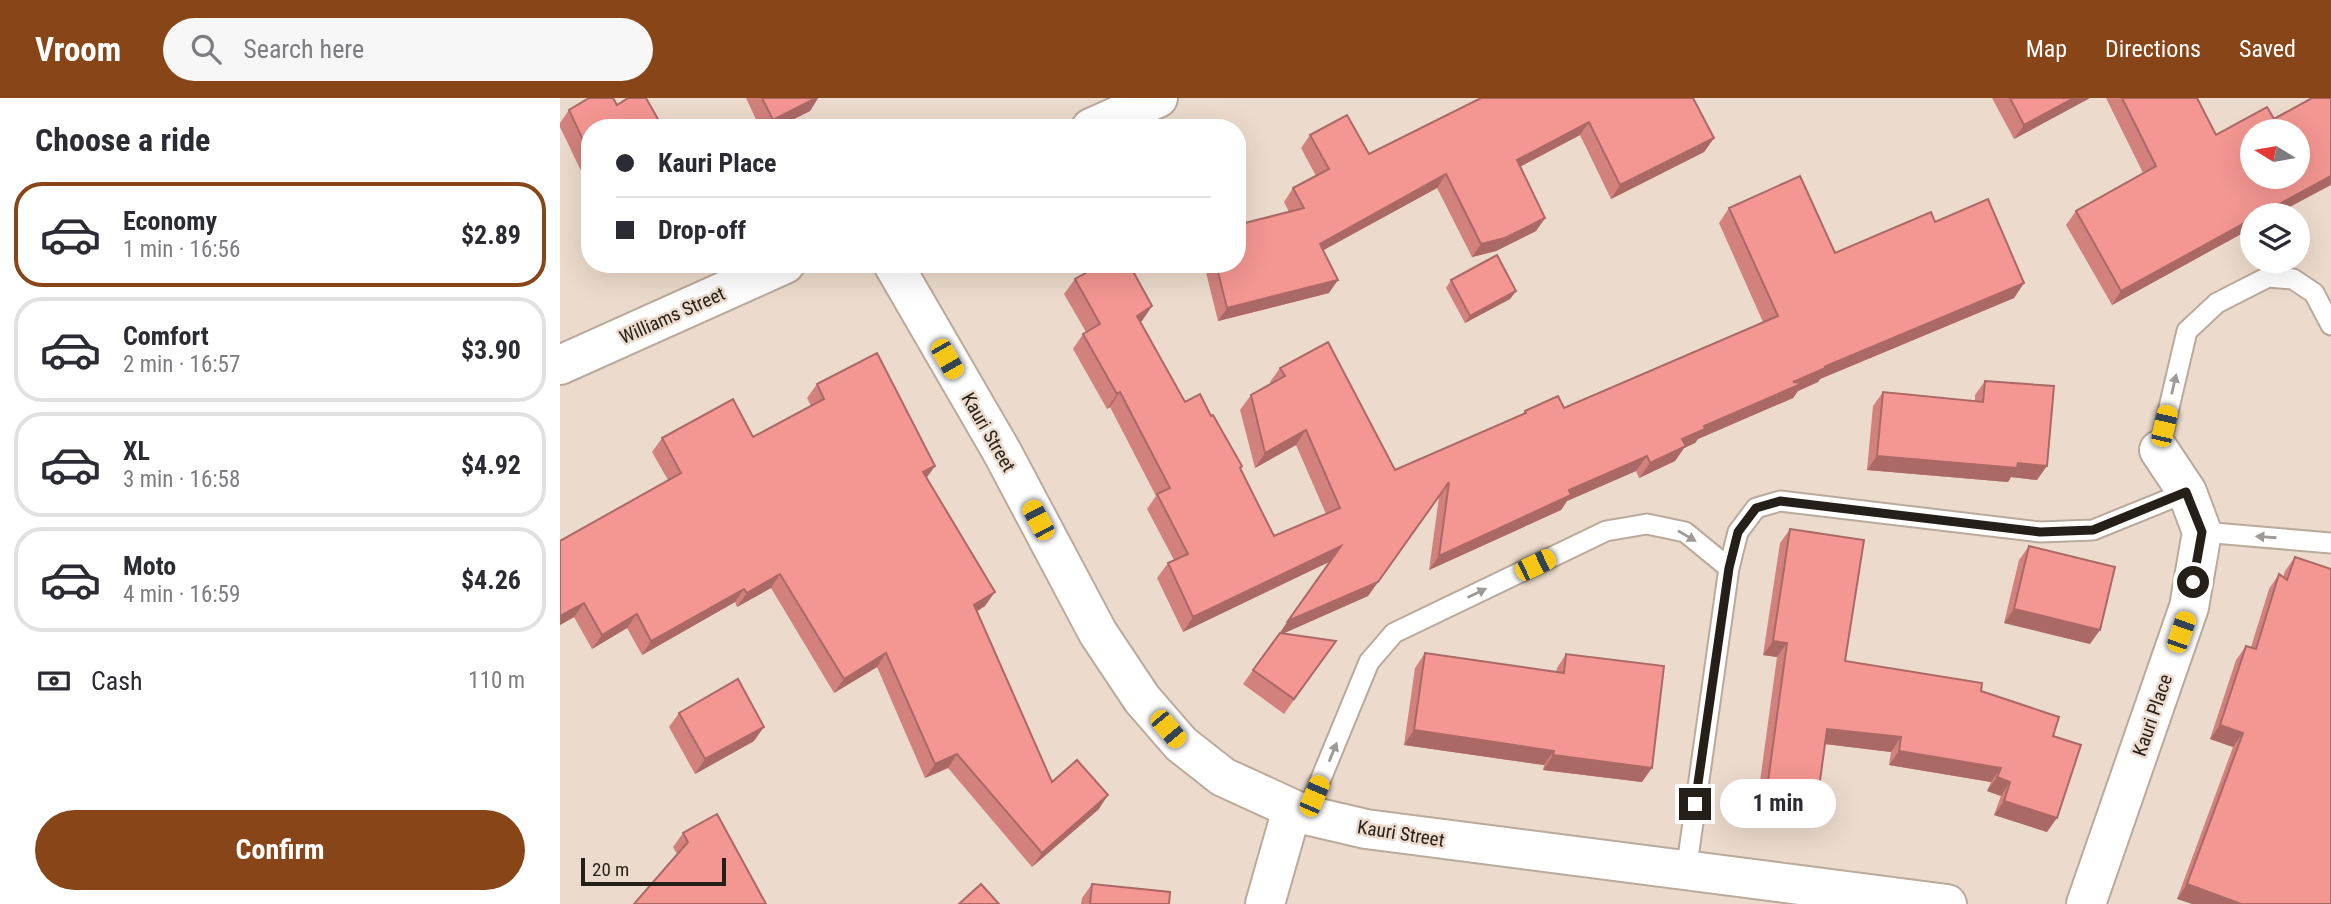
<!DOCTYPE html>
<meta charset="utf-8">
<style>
:root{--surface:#fff;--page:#f7f7f7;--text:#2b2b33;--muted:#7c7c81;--line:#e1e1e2;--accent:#884517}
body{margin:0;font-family:"Roboto Condensed",sans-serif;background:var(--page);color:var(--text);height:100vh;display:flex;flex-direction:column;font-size:26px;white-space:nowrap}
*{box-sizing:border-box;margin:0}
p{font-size:23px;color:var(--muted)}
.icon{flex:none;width:38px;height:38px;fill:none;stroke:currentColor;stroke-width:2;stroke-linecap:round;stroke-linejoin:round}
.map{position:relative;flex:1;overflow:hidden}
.side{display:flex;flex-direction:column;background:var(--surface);width:560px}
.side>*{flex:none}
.banner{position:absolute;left:21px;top:21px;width:665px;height:154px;border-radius:28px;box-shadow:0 7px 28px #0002;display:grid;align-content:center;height:154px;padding:0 35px;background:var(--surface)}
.needle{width:46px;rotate:281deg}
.controls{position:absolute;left:1680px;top:21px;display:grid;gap:14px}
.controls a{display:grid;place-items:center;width:70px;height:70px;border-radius:50%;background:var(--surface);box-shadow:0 7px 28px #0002;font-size:35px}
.scale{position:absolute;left:21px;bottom:18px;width:145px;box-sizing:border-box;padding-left:7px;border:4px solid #251f1a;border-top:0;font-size:19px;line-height:24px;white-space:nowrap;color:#251f1a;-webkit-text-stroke:5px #ecdbcc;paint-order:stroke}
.end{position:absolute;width:32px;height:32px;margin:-16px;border:9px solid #251f1a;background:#fff;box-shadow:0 0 0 4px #fff}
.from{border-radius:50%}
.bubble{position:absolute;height:49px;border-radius:24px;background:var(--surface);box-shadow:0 7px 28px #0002;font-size:23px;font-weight:700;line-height:49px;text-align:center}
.car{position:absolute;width:21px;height:42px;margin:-21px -10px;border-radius:9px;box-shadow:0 0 5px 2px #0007;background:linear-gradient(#f5c518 24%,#345 0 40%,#f5c518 0 76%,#345 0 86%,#f5c518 0)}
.banner b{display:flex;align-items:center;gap:24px;height:66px;font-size:26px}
.banner b+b{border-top:2px solid var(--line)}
.banner i{width:18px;height:18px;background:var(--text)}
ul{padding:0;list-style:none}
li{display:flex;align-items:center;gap:21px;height:105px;margin:0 14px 10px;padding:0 21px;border:4px solid var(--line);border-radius:28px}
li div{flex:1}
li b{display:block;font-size:26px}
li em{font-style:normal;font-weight:700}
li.current{border-color:var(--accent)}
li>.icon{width:63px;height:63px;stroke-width:1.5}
h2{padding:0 35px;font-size:32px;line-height:84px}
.pay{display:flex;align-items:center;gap:18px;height:77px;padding:0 35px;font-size:26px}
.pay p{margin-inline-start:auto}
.primary-button{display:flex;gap:14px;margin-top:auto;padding:14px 35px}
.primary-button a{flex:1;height:80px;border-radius:42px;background:var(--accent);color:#fff;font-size:28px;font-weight:700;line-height:80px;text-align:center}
header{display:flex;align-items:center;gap:42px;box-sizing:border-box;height:98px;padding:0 35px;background:var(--accent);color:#fff}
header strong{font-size:33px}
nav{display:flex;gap:38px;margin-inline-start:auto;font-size:24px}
.search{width:490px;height:63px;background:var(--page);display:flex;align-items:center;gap:18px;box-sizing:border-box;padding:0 24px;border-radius:38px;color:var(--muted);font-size:26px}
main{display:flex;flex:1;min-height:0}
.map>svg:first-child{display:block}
</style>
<header>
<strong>Vroom</strong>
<div class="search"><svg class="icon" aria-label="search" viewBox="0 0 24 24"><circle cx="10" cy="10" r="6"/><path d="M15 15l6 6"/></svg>Search here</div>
<nav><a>Map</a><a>Directions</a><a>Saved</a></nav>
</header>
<main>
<section class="side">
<h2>Choose a ride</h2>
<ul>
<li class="current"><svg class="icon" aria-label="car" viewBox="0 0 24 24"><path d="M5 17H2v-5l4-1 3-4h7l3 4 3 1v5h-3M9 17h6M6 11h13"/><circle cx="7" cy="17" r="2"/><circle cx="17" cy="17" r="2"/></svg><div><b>Economy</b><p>1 min · 16:56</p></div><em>$2.89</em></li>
<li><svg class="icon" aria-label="car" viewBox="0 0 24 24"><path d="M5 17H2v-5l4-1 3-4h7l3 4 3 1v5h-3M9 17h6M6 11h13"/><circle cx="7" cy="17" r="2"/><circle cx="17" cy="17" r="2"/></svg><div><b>Comfort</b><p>2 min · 16:57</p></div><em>$3.90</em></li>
<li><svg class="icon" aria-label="car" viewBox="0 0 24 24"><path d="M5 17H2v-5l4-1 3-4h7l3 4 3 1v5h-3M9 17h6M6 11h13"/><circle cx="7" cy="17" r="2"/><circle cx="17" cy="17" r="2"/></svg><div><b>XL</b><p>3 min · 16:58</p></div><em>$4.92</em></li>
<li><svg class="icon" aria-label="car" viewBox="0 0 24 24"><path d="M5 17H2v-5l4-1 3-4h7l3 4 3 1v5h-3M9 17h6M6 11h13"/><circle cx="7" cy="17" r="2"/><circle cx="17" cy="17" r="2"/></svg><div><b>Moto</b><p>4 min · 16:59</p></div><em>$4.26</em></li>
</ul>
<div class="pay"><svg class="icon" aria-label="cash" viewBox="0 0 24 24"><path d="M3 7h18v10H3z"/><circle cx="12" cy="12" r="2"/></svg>Cash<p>110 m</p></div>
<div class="primary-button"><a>Confirm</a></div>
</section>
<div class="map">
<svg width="1771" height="806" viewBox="0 0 1771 806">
<rect width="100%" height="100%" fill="#ecdbcc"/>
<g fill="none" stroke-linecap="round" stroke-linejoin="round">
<g stroke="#baaa9b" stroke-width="23">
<g id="lane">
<path d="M1599,352L1627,233L1657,205L1708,179L1733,181L1754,195L1771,227"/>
<path d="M1642,434L1771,445"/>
<path d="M746,717L809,564L834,535L1046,433L1087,426L1125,434L1169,470"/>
<path d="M1126,774L1169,470L1178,434L1196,410L1220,403L1480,434L1533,432L1627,394"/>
</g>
</g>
<g stroke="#baaa9b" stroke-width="42">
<g id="street">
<path d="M531,30L598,0"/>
<path d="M333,166L442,354L538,535L582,601L621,646L663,679L746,717L806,731L1387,806"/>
<path d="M0,267L225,166"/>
<path d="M705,806L732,711"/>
<path d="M1526,806L1629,509L1642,434L1627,394L1599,352"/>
</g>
</g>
<use href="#lane" stroke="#fff" stroke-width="19"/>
<use href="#street" stroke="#fff" stroke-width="38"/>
</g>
<g fill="#d2817d">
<path d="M186,0H258L250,13L216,30H200Z"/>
<path d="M921,0L1154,40L1144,54L1051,101L1020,37L960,69L985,120L976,133L936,153L912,159L877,90L763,152L769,195L658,223L644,166H677L729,114L724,104L733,90L756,78L741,50L750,37L809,56Z"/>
<path d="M1432,0H1530L1454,41Z"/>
<path d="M1546,0H1637L1692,117V130L1552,207L1506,127L1516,113L1583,75Z"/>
<path d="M9,12L30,30V76L24,79L0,29V25Z"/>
<path d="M1169,110L1275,155L1375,124L1464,185L1454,200L1260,281L1258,284L1238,293L1233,300L1138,341L1135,345L1124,350L1115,363L1079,380L1076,373L1007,403L1001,412L869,472L879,399L808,498L723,535L776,543L724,616L683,586L771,463L623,534L597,480L608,465L614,462L587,411L596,398L550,309L547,311L513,251L523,236L526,234L504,196L515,181L592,208L580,224L625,304L651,318L682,368L680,371L714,438L766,416L736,347L695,370L680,312L691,297L711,286L710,284L720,270L835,372L962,316L965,313L1004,310L1203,224L1159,125Z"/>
<path d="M891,182L956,193L950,201L905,225L886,190Z"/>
<path d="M1425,283L1477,382L1451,379L1448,384L1307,372L1313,308L1323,294L1415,303V297Z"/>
<path d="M257,286L367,380L425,508L417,513L492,684L539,711L472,769L388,670L365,680L317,569L274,595L211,490L177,509L175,504L82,557L67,530L32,551L14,519L0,527V443L108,382L92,354L102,340L193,339L251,308L247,300Z"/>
<path d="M1230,431L1285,563L1421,593L1493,638L1487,734L1434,717L1441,698L1427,693L1431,684L1329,667L1331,654L1265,646L1249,704L1198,698L1217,559L1203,557L1220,445Z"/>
<path d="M1469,448L1530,546L1444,525L1459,462Z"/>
<path d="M1735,459L1771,806L1617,801L1673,649L1650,641L1676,562L1686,548L1691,549L1709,491L1719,476L1723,479L1725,473Z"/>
<path d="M865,555L996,574L997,570L1006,556L1082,684L983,672L984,667L844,647L855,570Z"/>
<path d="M119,615L194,643L135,676L109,629Z"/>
<path d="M123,735L206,806L117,756L113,749Z"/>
<path d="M532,786L609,806H521L522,800Z"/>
</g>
<g fill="#ab6966">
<path d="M256,0H258L250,13L216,30H208L213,22Z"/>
<path d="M1514,0H1530L1454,41L1464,27Z"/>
<path d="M1029,24L1020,37L948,75L957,62Z"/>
<path d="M1154,40L1144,54L1051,101L1060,87Z"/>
<path d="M886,76L877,90L751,159L760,146Z"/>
<path d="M1771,78V87L1715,117H1699Z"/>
<path d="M985,120L976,133L936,153L912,159L921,146Z"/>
<path d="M1692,121V130L1552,207L1561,193Z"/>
<path d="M778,182L769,195L658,223L667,210Z"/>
<path d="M1464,185L1454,200L1260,281L1258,284L1238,293L1233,300L1138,341L1135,345L1124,350L1115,363L1079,380L1090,365L1122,341L1144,328L1264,269Z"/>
<path d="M956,193L950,201L905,225L910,218Z"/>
<path d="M592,208L582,223L566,232L577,218Z"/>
<path d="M560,294L550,309L547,311L557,296Z"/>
<path d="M746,332L736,347L695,370L705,355Z"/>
<path d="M1087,358L1076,373L1007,403L1001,412L869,472L879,458L1009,392Z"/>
<path d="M1317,358L1458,365L1487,368L1477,382L1451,379L1448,384L1307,372Z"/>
<path d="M375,368L365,382L363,374Z"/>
<path d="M889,384L808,498L718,538L728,523Z"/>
<path d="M781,448L771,463L623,534L633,519Z"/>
<path d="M220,476L211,490L177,509L187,495Z"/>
<path d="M184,491L175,504L82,557L91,543Z"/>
<path d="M435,494L425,508L405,521L414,507Z"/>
<path d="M24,505L14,519L0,527V518Z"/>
<path d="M1454,511L1540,532L1530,546L1444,525Z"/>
<path d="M77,516L67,530L32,551L42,537Z"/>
<path d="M1213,543L1227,545L1217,559L1203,557Z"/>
<path d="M326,555L317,569L274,595L284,581Z"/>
<path d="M1660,627L1683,635L1673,649L1650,641Z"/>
<path d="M204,629L194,643L135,676L145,661Z"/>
<path d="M1267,631L1341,639L1331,654L1257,645Z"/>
<path d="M854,632L994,653L984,667L844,647Z"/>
<path d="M1339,653L1441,670L1431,684L1329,667Z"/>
<path d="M397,656L388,670L365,680L375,666Z"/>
<path d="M993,657L1092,670L1082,684L983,672Z"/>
<path d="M1437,679L1450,684L1441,698L1427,693Z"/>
<path d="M1208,683L1259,690L1249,704L1198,698Z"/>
<path d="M548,697L539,711L472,769L482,755Z"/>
<path d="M1444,703L1497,720L1487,734L1434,717Z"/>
<path d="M1627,786L1681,806H1632L1617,801Z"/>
</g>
<g fill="#f49691" stroke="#ab6966" stroke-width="2" fill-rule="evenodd">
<path d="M29,0H53L57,7L68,0H86L103,30H30V57L9,12Z"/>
<path d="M202,0H256L213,22Z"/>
<path d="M921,0H1133L1154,40L1060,87L1029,24L957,62L985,120L945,140L921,146L886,76L760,146L778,182L667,210L656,166H677V127L744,110L733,90L769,71L750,37L787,17L809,56Z"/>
<path d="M1450,0H1514L1464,27Z"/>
<path d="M1562,0H1637L1656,37L1707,9L1714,21L1752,0H1771V78L1699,117H1692V121L1561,193L1516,113L1596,68ZM1692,33H1738V79H1692Z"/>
<path d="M1240,78L1275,155L1371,114L1375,124L1428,101L1464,185L1264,269H1268L1233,284L1243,285L1144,328L1145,331L1122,341L1126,348L1090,365L1087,358L1009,392L1011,397L879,458L889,384L818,484L728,523L781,448L633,519L608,465L628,456L597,396L610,390L560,294L557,296L523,236L540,226L515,181L542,166H569L592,208L577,218L625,304L640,296L651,318L653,317L682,368L680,370L714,438L780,410L746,332L705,355L691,297L725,278L720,270L768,244L835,372L966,315L965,313L998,298L1004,310L1218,218L1169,110Z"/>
<path d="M937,157L956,193L910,218L891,182Z"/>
<path d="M317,255L375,368L363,374L435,494L414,507L492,684L517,662L548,697L482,755L397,656L375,666L326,555L284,581L220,476L187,495L184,491L91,543L77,516L42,537L24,505L0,518V443L121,375L102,340L173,301L193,339L264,301L257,286Z"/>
<path d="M1425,283L1494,288L1487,368L1458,365L1457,370L1317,358L1323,294L1423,304Z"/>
<path d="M1230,431L1304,442L1285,563L1422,585L1421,593L1499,619L1493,638L1521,647L1497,720L1444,703L1450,684L1437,679L1441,670L1339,653L1341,639L1267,631L1259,690L1208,683L1227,545L1213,543Z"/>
<path d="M1469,448L1555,469L1540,532L1454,511Z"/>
<path d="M1735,459L1771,471V806H1681L1627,786L1683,635L1660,627L1686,548L1696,551L1719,476L1727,482Z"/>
<path d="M720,535L776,543L734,601L693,572Z"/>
<path d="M865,555L1004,575L1006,556L1104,568L1092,670L993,657L994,653L854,632Z"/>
<path d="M178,581L204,629L145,661L119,615Z"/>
<path d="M157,716L206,806H74L128,744L123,735Z"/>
<path d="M421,786L439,806H399Z"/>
<path d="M532,786L610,794L609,806H530Z"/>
</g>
<defs><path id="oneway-solid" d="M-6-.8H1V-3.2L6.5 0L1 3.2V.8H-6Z" transform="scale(1.75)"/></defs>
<g fill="#9d9a98">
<use href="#oneway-solid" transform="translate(1614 286) rotate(-77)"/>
<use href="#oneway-solid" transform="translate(1127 438) rotate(30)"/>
<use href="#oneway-solid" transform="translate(1706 439) rotate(-176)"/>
<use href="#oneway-solid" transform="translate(917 495) rotate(-26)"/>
<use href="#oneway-solid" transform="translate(773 654) rotate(-68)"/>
</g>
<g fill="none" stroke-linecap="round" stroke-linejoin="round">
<path stroke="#251f1a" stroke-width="9" d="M1135,706L1169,470L1178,434L1196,410L1220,403L1480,434L1533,432L1626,394L1642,434L1633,484"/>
</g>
<g text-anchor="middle" stroke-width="5" stroke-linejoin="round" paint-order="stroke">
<g font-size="19" fill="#251f1a" stroke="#ecdbcc">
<text transform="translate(112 217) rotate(-24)" y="7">Williams Street</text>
<text transform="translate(429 334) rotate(60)" y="7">Kauri Street</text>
<text transform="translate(1592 617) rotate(-71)" y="7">Kauri Place</text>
<text transform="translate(841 735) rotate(9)" y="7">Kauri Street</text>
</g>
</g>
</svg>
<div class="controls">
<a><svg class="needle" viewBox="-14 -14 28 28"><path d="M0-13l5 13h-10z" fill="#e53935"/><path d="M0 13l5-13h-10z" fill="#7c7c81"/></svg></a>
<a><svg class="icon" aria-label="layers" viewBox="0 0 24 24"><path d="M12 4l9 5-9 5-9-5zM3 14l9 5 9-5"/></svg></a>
</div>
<div class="scale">20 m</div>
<i class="end from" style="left:1633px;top:484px"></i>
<i class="end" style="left:1135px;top:706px"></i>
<div class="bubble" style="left:1160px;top:681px;width:116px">1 min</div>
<i class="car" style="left:387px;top:261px;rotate:150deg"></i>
<i class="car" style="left:1604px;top:328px;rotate:13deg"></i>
<i class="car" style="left:478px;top:422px;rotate:332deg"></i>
<i class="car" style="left:975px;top:467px;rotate:64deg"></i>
<i class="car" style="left:1621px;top:534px;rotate:19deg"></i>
<i class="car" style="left:608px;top:631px;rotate:140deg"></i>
<i class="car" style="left:754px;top:698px;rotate:23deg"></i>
<div class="banner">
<b><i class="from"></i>Kauri Place</b>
<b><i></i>Drop-off</b>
</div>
</div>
</main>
